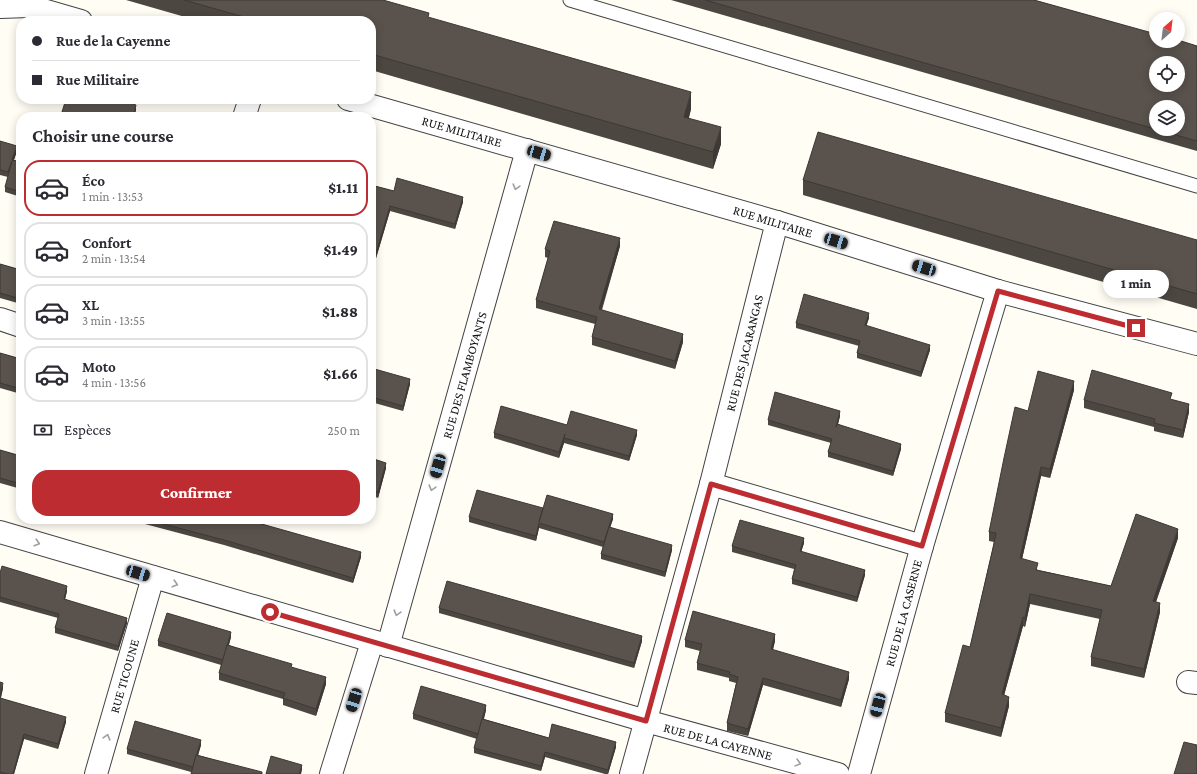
<!DOCTYPE html>
<html lang="fr">
<meta charset="utf-8">
<style>
:root{--surface:#fff;--page:#f7f7f7;--text:#2b2b33;--muted:#7c7c81;--line:#e1e1e2;--accent:#bd2c31}
body{margin:0;font-family:"Crimson Pro",serif;background:var(--page);color:var(--text);height:100vh;display:flex;flex-direction:column;font-size:15px;white-space:nowrap}
*{box-sizing:border-box;margin:0}
p{font-size:13px;color:var(--muted)}
.icon{flex:none;width:22px;height:22px;fill:none;stroke:currentColor;stroke-width:2;stroke-linecap:round;stroke-linejoin:round}
.map{position:relative;flex:1;overflow:hidden}
.sheet{position:absolute;left:16px;top:112px;width:360px;height:412px;display:flex;flex-direction:column;background:var(--surface);border-radius:16px;box-shadow:0 2px 10px #0003}
.sheet>*{flex:none}
.banner{position:absolute;left:16px;top:16px;width:360px;height:88px;border-radius:16px;box-shadow:0 2px 10px #0003;display:grid;align-content:center;height:88px;padding:0 16px;background:var(--surface)}
.needle{width:26px;rotate:28deg}
.buttons{position:absolute;left:1149px;top:12px;display:grid;gap:8px}
.buttons a{display:grid;place-items:center;width:36px;height:36px;border-radius:50%;background:var(--surface);box-shadow:0 2px 10px #0003;font-size:20px}
.end{position:absolute;width:18px;height:18px;margin:-9px;border:5px solid #bd2c31;background:#fff;box-shadow:0 0 0 2px #fff}
.from{border-radius:50%}
.bubble{position:absolute;height:28px;border-radius:14px;background:var(--surface);box-shadow:0 2px 10px #0003;font-size:13px;font-weight:800;line-height:28px;text-align:center}
.car{position:absolute;width:12px;height:24px;margin:-12px -6px;border-radius:5px;box-shadow:0 0 3px 1px #0007;background:linear-gradient(#222 24%,#8ab4d8 0 40%,#222 0 76%,#8ab4d8 0 86%,#222 0)}
.banner b{display:flex;align-items:center;gap:14px;height:38px;font-size:15px}
.banner b+b{border-top:1px solid var(--line)}
.banner i{width:10px;height:10px;background:var(--text)}
ul{padding:0;list-style:none}
li{display:flex;align-items:center;gap:12px;height:56px;margin:0 8px 6px;padding:0 8px;border:2px solid var(--line);border-radius:16px}
li div{flex:1}
li b{display:block;font-size:15px}
li em{font-style:normal;font-weight:800}
li.on{border-color:var(--accent)}
li>.icon{width:36px;height:36px;stroke-width:1.5}
h2{padding:0 16px;font-size:18px;line-height:48px}
.pay{display:flex;align-items:center;gap:10px;height:44px;padding:0 16px;font-size:15px}
.pay p{margin-inline-start:auto}
.cta{display:flex;gap:8px;margin-top:auto;padding:8px 16px}
.cta a{flex:1;height:46px;border-radius:16px;background:var(--accent);color:#fff;font-size:16px;font-weight:800;line-height:46px;text-align:center}
.map>svg:first-child{display:block}
</style>
<div class="map">
<svg width="1197" height="774" viewBox="0 0 1197 774">
<rect width="100%" height="100%" fill="#fffdf4"/>
<g fill="none" stroke-linecap="round" stroke-linejoin="round">
<g stroke="#434343" stroke-width="15">
<path id="lane" d="M570,0L1197,186"/>
</g>
<g stroke="#434343" stroke-width="24">
<g id="street">
<path d="M0,7L29,6L81,21"/>
<path d="M348,99L777,222L998,291L1197,344"/>
<path d="M244,117L250,99"/>
<path d="M0,319L21,326"/>
<path d="M711,484L922,546"/>
<path d="M0,532L646,721L838,774"/>
<path d="M388,646L527,150"/>
<path d="M1188,682L1197,683"/>
<path d="M96,774L153,577"/>
<path d="M331,774L372,642"/>
<path d="M631,774L711,484L777,222"/>
<path d="M859,774L922,546L998,291"/>
</g>
</g>
<use href="#lane" stroke="#fff" stroke-width="13"/>
<use href="#street" stroke="#fff" stroke-width="22"/>
</g>
<g fill="#4d4742">
<path d="M126,0H383L429,18L691,109L689,118L721,144L713,169L371,70V21H199Z"/>
<path d="M671,0H1034L1197,46V151Z"/>
<path d="M136,110L134,117H62V112Z"/>
<path d="M0,141L17,151L14,160L21,162V197L5,192V187L8,177L0,175Z"/>
<path d="M803,180L1197,240V309L803,195Z"/>
<path d="M371,185L394,191L463,202L455,229L390,211L371,275Z"/>
<path d="M620,246L602,310L683,342L675,369L592,345V337L595,324L536,308V300L548,258L545,257V249Z"/>
<path d="M0,264L21,270V304L0,298Z"/>
<path d="M869,318L866,326L930,350L921,377L857,358V353L859,346L796,328V323Z"/>
<path d="M0,353L21,359V394L0,388Z"/>
<path d="M371,368L410,384L403,411L371,402Z"/>
<path d="M1074,390L1050,478L1041,476L1022,559L1038,570L1111,586L1178,538L1156,602L1160,612L1144,678L1091,666V657L1100,619L1030,604L1025,627L1023,626L1004,695L1009,706L1001,737L945,722V713L970,647L994,542L989,541V532L1028,411Z"/>
<path d="M1084,400H1172L1189,412L1183,438L1154,431V427L1084,408Z"/>
<path d="M840,416L838,424L901,449L893,476L828,457V452L831,443L768,425V420Z"/>
<path d="M567,425L637,435L629,461L564,443L559,458L494,438V433Z"/>
<path d="M0,450L21,456V489L0,483Z"/>
<path d="M371,458L386,468L378,498L371,495Z"/>
<path d="M543,508L613,519L610,527L672,550L665,577L601,559V554L603,547L539,528L536,541L469,522V517Z"/>
<path d="M126,519H244L361,557L353,583L224,545Z"/>
<path d="M804,543L801,552L865,575L857,602L792,584V579L794,569L732,552V546Z"/>
<path d="M0,573L67,591L65,599L127,623L118,651L55,633V628L58,618L0,602Z"/>
<path d="M439,608L642,641L634,668L439,613Z"/>
<path d="M231,637L229,645L292,667L326,684L316,716L283,705V699L219,680V673L221,665L158,646V641Z"/>
<path d="M685,640L775,641L773,650L849,679L841,707L763,685L748,736L727,731V723L736,683L729,681V678L697,670V663L700,651L685,647Z"/>
<path d="M0,682L3,688L1,698L66,722L58,749L24,739L14,774H0Z"/>
<path d="M486,710L484,719L549,738L616,747L608,774H605L545,757L541,771L474,753V748L477,739L413,719V714Z"/>
<path d="M201,745L198,755L262,774L191,772L127,754V749Z"/>
</g>
<g fill="#3e3936">
<path d="M691,92V109L684,134V117Z"/>
<path d="M136,105V110L134,117H133Z"/>
<path d="M721,127V144L713,169V152Z"/>
<path d="M17,146V151L12,165V160Z"/>
<path d="M463,197V202L455,229V224Z"/>
<path d="M390,206V211L371,275V270Z"/>
<path d="M620,238V246L599,317V309Z"/>
<path d="M869,313V318L865,330V325Z"/>
<path d="M683,334V342L675,369V361Z"/>
<path d="M930,345V350L921,377V372Z"/>
<path d="M410,379V384L403,411V406Z"/>
<path d="M1074,381V390L1050,478V469Z"/>
<path d="M1189,404V412L1183,438V430Z"/>
<path d="M840,411V416L836,432V427Z"/>
<path d="M637,430V435L629,461V456Z"/>
<path d="M564,438V443L559,458V452Z"/>
<path d="M901,444V449L893,476V471Z"/>
<path d="M386,463V468L378,498V492Z"/>
<path d="M1041,467V476L1020,568V558Z"/>
<path d="M613,514V519L604,547V542Z"/>
<path d="M539,523V528L536,541V536Z"/>
<path d="M1178,529V538L1153,610V601Z"/>
<path d="M804,538V543L800,556V551Z"/>
<path d="M672,545V550L665,577V572Z"/>
<path d="M361,552V557L353,583V578Z"/>
<path d="M865,570V575L857,602V597Z"/>
<path d="M67,586V591L64,604V599Z"/>
<path d="M1030,594V604L1025,627V618Z"/>
<path d="M1160,603V612L1144,678V669Z"/>
<path d="M1023,617V626L1002,703V694Z"/>
<path d="M127,618V623L118,651V646Z"/>
<path d="M231,632V637L223,665V660Z"/>
<path d="M775,634V641L771,656V649Z"/>
<path d="M642,636V641L634,668V663Z"/>
<path d="M849,672V679L841,707V700Z"/>
<path d="M326,677V684L316,716V709Z"/>
<path d="M763,678V685L748,736V729Z"/>
<path d="M3,683V688L0,701V696Z"/>
<path d="M1009,697V706L1001,737V728Z"/>
<path d="M486,705V710L478,739V734Z"/>
<path d="M66,717V722L58,749V744Z"/>
<path d="M24,734V739L14,774H13Z"/>
<path d="M201,740V745L193,773V767Z"/>
<path d="M616,742V747L608,774V770Z"/>
<path d="M545,752V757L541,771V766Z"/>
<path d="M302,765V770L301,774H299Z"/>
</g>
<g fill="#59524d" stroke="#3e3936" fill-rule="evenodd">
<path d="M184,0H383L429,13L428,17L691,92L684,117L721,127L713,152L371,54V21H258Z"/>
<path d="M705,0H1034L1156,34V41H1178V40L1197,46V141ZM1156,63H1178V85H1156ZM1156,107H1178V129H1156Z"/>
<path d="M66,99H115L136,105L133,117H79L62,112Z"/>
<path d="M818,132L1197,240V294L803,180Z"/>
<path d="M0,141L17,146L12,160L21,162V192L5,187L12,161L8,172L0,170Z"/>
<path d="M397,178L463,197L455,224L390,206L371,270V185L394,191Z"/>
<path d="M554,221L620,238L599,309L683,334L675,361L592,337L597,317L536,300L550,251L545,249Z"/>
<path d="M0,264L21,270V299L0,293Z"/>
<path d="M804,294L869,313L865,325L930,345L921,372L857,353L860,341L796,323Z"/>
<path d="M0,353L21,359V389L0,383Z"/>
<path d="M371,368L410,379L403,406L371,397Z"/>
<path d="M1092,370L1172,393L1170,399L1189,404L1183,430L1154,423L1155,419L1084,400Z"/>
<path d="M1038,371L1074,381L1050,469L1041,467L1020,558L1038,563L1036,570L1111,586L1136,514L1178,529L1153,601L1160,603L1144,669L1091,657L1102,610L1030,594L1025,618L1023,617L1002,694L1009,697L1001,728L945,713L963,645L970,647L993,548L996,533L989,532L1004,458L1015,407L1028,411Z"/>
<path d="M775,392L840,411L836,427L837,424L901,444L893,471L828,452L832,439L768,420Z"/>
<path d="M501,406L567,425L571,411L637,430L629,456L564,438L565,434L559,452L494,433Z"/>
<path d="M0,450L21,456V484L0,478Z"/>
<path d="M371,458L386,463L378,492L371,490Z"/>
<path d="M477,490L543,508L539,522L547,495L613,514L604,542L539,523L536,536L469,517Z"/>
<path d="M144,519H244L361,552L353,578L224,540Z"/>
<path d="M740,520L804,538L800,551L865,570L857,597L792,579L796,565L732,546Z"/>
<path d="M609,527L672,545L665,572L601,554Z"/>
<path d="M2,566L67,586L64,599L127,618L118,646L55,628L59,614L0,597V573Z"/>
<path d="M447,581L642,636L634,663L439,608Z"/>
<path d="M693,611L775,634L771,649L849,672L841,700L763,678L748,729L727,723L738,677L729,674L730,672L697,663L702,644L685,640Z"/>
<path d="M167,613L231,632L223,660L158,641Z"/>
<path d="M227,645L292,664L291,667L326,677L316,709L283,698L285,693L219,673Z"/>
<path d="M0,682L3,683L0,696Z"/>
<path d="M421,686L486,705L478,734L413,714Z"/>
<path d="M0,698L66,717L58,744L24,734L13,774H8L0,772Z"/>
<path d="M482,719L549,738L552,724L616,742L608,770L545,752L541,766L474,748Z"/>
<path d="M135,721L201,740L193,767L127,749Z"/>
<path d="M1184,742L1197,745V774H1174Z"/>
<path d="M196,755L262,772V774H191Z"/>
<path d="M271,756L302,765L299,774H266Z"/>
</g>
<defs><path id="oneway-chevron" d="M-2-3.5L2.5 0L-2 3.5" fill="none" stroke-width="1.6" stroke-linecap="round" stroke-linejoin="round"/></defs>
<g stroke="#9f9f9f">
<use href="#oneway-chevron" transform="translate(516 187) rotate(106)"/>
<use href="#oneway-chevron" transform="translate(432 488) rotate(106)"/>
<use href="#oneway-chevron" transform="translate(37 543) rotate(17)"/>
<use href="#oneway-chevron" transform="translate(175 584) rotate(16)"/>
<use href="#oneway-chevron" transform="translate(397 613) rotate(106)"/>
<use href="#oneway-chevron" transform="translate(107 737) rotate(-74)"/>
<use href="#oneway-chevron" transform="translate(798 763) rotate(15)"/>
</g>
<g fill="none" stroke-linecap="round" stroke-linejoin="round">
<path stroke="#bd2c31" stroke-width="5" d="M270,612L646,721L711,484L922,546L998,291L1136,328"/>
</g>
<g text-anchor="middle" stroke-width="4" stroke-linejoin="round" paint-order="stroke">
<g font-size="13" fill="#101010" stroke="#fff">
<text transform="translate(462 131) rotate(16)" y="5">RUE MILITAIRE</text>
<text transform="translate(773 221) rotate(17)" y="5">RUE MILITAIRE</text>
<text transform="translate(744 353) rotate(-76)" y="5">RUE DES JACARANGAS</text>
<text transform="translate(464 375) rotate(-74)" y="5">RUE DES FLAMBOYANTS</text>
<text transform="translate(903 613) rotate(-75)" y="5">RUE DE LA CASERNE</text>
<text transform="translate(124 676) rotate(-74)" y="5">RUE TICOUNE</text>
<text transform="translate(718 741) rotate(15)" y="5">RUE DE LA CAYENNE</text>
</g>
</g>
</svg>
<div class="buttons">
<a><svg class="needle" viewBox="-14 -14 28 28"><path d="M0-13l5 13h-10z" fill="#e53935"/><path d="M0 13l5-13h-10z" fill="#7c7c81"/></svg></a>
<a><svg class="icon" aria-label="locate" viewBox="0 0 24 24"><circle cx="12" cy="12" r="6"/><path d="M12 2v4M12 18v4M2 12h4M18 12h4"/></svg></a>
<a><svg class="icon" aria-label="layers" viewBox="0 0 24 24"><path d="M12 4l9 5-9 5-9-5zM3 14l9 5 9-5"/></svg></a>
</div>
<i class="end from" style="left:270px;top:612px"></i>
<i class="end" style="left:1136px;top:328px"></i>
<div class="bubble" style="left:1103px;top:270px;width:66px">1 min</div>
<i class="car" style="left:539px;top:153px;rotate:106deg"></i>
<i class="car" style="left:836px;top:241px;rotate:107deg"></i>
<i class="car" style="left:924px;top:268px;rotate:287deg"></i>
<i class="car" style="left:438px;top:466px;rotate:196deg"></i>
<i class="car" style="left:138px;top:573px;rotate:107deg"></i>
<i class="car" style="left:354px;top:700px;rotate:197deg"></i>
<i class="car" style="left:878px;top:705px;rotate:195deg"></i>
<div class="banner">
<b><i class="from"></i>Rue de la Cayenne</b>
<b><i></i>Rue Militaire</b>
</div>
<section class="sheet">
<h2>Choisir une course</h2>
<ul>
<li class="on"><svg class="icon" aria-label="car" viewBox="0 0 24 24"><path d="M5 17H2v-5l4-1 3-4h7l3 4 3 1v5h-3M9 17h6M6 11h13"/><circle cx="7" cy="17" r="2"/><circle cx="17" cy="17" r="2"/></svg><div><b>Éco</b><p>1 min · 13:53</p></div><em>$1.11</em></li>
<li><svg class="icon" aria-label="car" viewBox="0 0 24 24"><path d="M5 17H2v-5l4-1 3-4h7l3 4 3 1v5h-3M9 17h6M6 11h13"/><circle cx="7" cy="17" r="2"/><circle cx="17" cy="17" r="2"/></svg><div><b>Confort</b><p>2 min · 13:54</p></div><em>$1.49</em></li>
<li><svg class="icon" aria-label="car" viewBox="0 0 24 24"><path d="M5 17H2v-5l4-1 3-4h7l3 4 3 1v5h-3M9 17h6M6 11h13"/><circle cx="7" cy="17" r="2"/><circle cx="17" cy="17" r="2"/></svg><div><b>XL</b><p>3 min · 13:55</p></div><em>$1.88</em></li>
<li><svg class="icon" aria-label="car" viewBox="0 0 24 24"><path d="M5 17H2v-5l4-1 3-4h7l3 4 3 1v5h-3M9 17h6M6 11h13"/><circle cx="7" cy="17" r="2"/><circle cx="17" cy="17" r="2"/></svg><div><b>Moto</b><p>4 min · 13:56</p></div><em>$1.66</em></li>
</ul>
<div class="pay"><svg class="icon" aria-label="cash" viewBox="0 0 24 24"><path d="M3 7h18v10H3z"/><circle cx="12" cy="12" r="2"/></svg>Espèces<p>250 m</p></div>
<div class="cta"><a>Confirmer</a></div>
</section>
</div>
